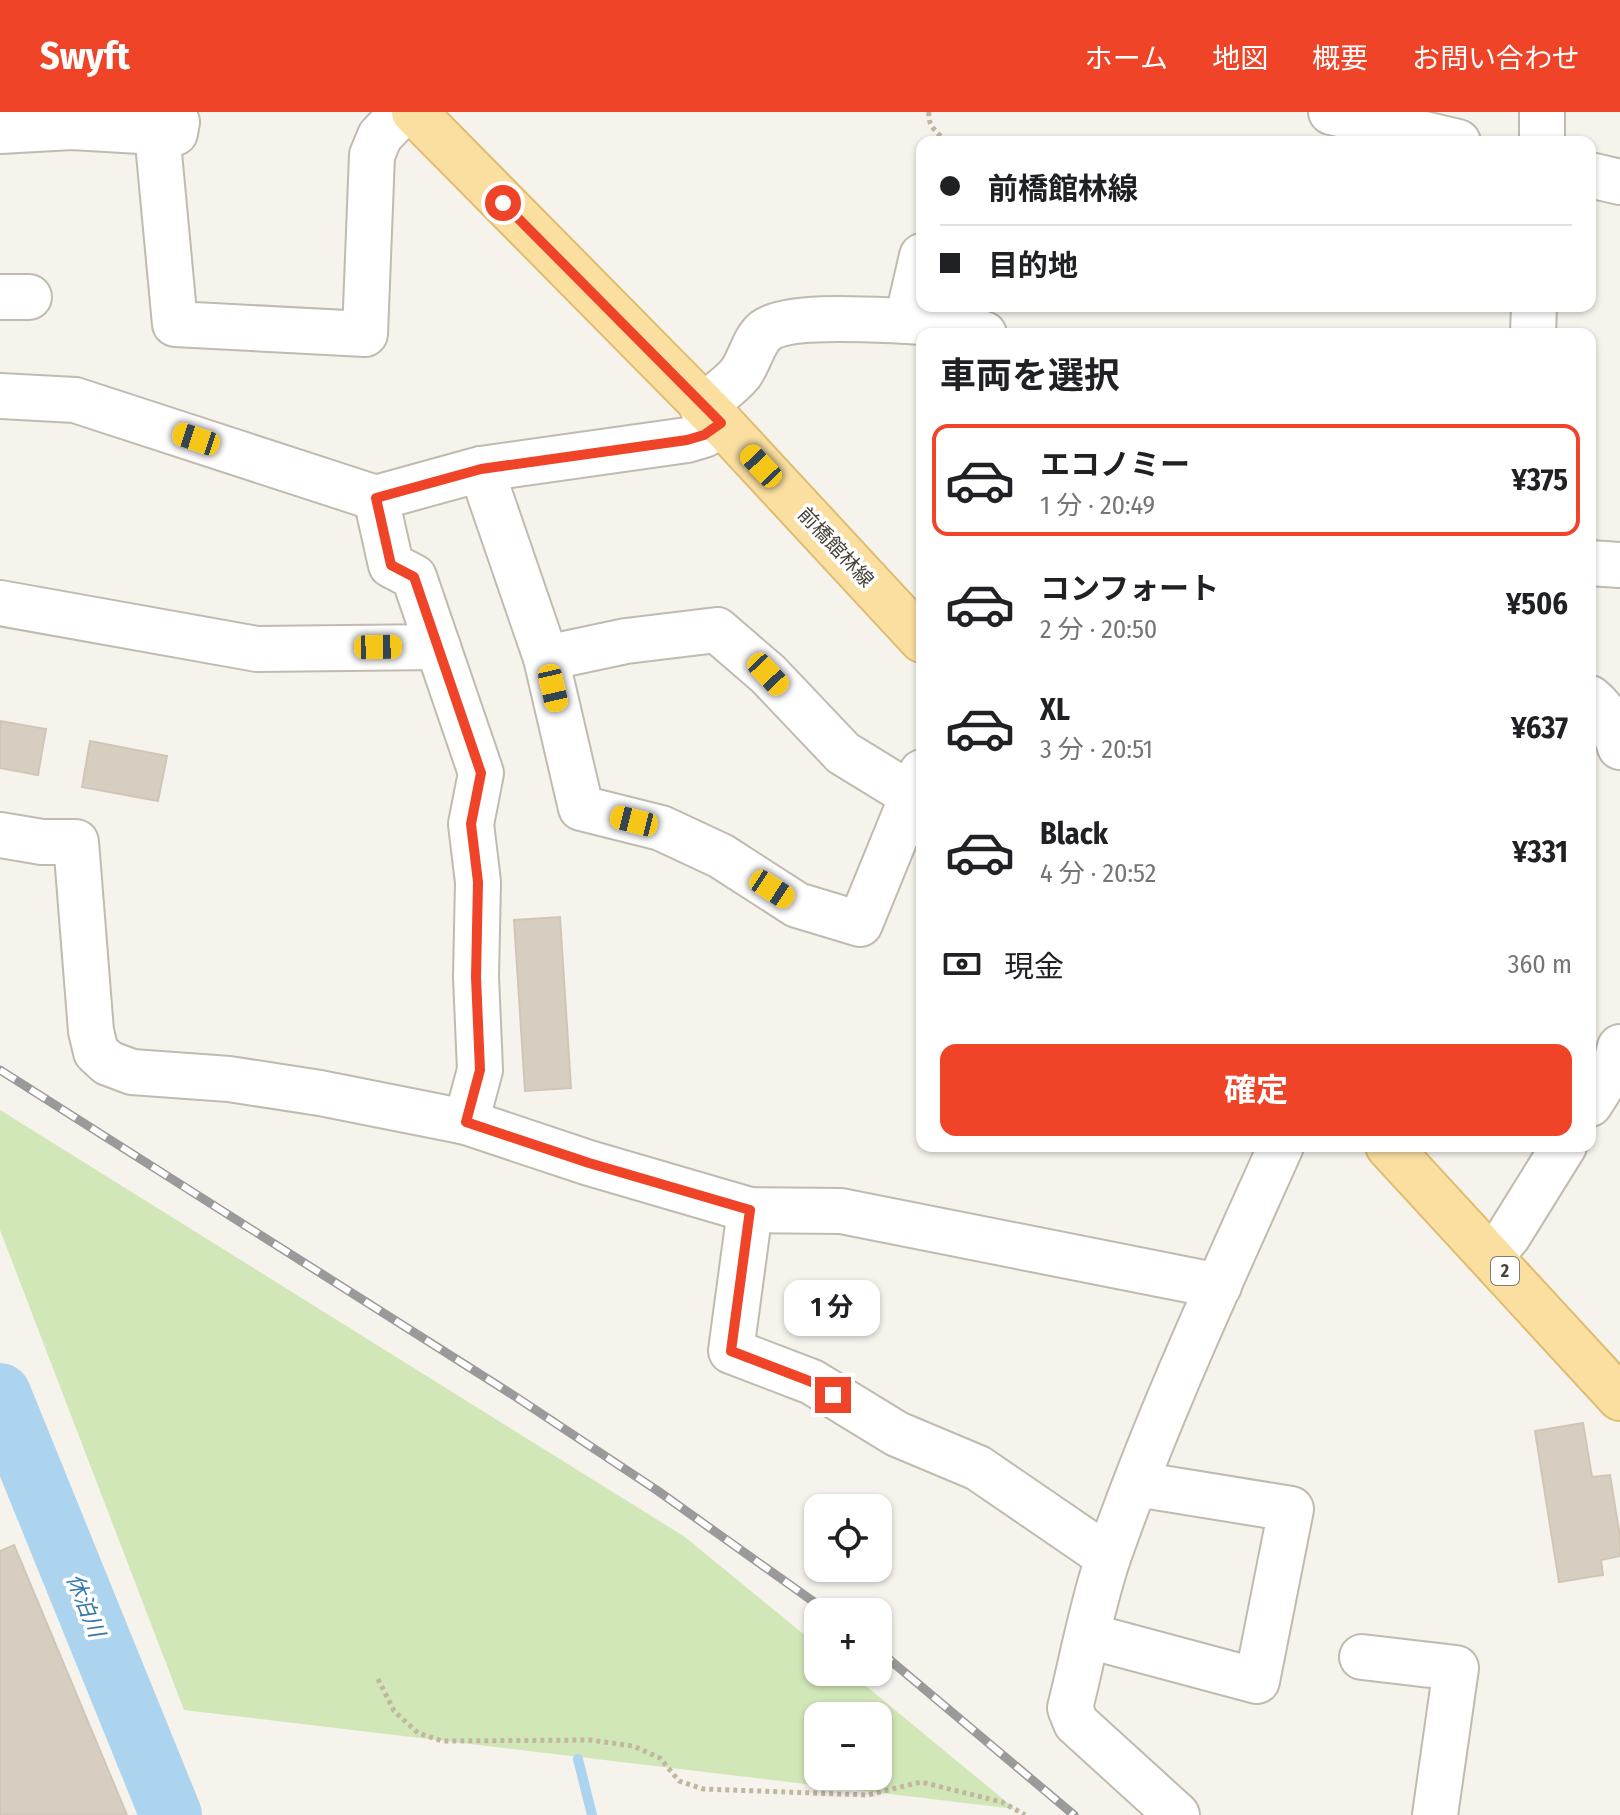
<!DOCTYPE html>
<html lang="ja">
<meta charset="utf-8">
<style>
:root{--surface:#fff;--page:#f6f6f6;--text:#202124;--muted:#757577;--line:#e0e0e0;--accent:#f04429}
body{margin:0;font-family:"Fira Sans Condensed","Noto Sans JP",sans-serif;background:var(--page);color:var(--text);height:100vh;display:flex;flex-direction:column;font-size:30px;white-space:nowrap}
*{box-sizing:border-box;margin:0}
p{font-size:26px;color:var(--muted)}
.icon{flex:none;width:44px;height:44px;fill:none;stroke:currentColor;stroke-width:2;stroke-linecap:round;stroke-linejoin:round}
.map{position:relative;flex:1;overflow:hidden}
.drawer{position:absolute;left:916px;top:216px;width:680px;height:824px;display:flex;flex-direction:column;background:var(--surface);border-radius:16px;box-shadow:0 2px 6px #0004}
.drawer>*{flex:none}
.banner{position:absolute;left:916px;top:24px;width:680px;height:176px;border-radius:16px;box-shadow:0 2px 6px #0004;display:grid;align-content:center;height:176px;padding:0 24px;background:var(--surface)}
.tools{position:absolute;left:804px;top:1382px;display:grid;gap:16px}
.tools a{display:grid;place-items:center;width:88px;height:88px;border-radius:16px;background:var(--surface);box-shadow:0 2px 6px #0004;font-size:40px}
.end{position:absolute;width:36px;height:36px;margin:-18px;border:10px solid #f04429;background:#fff;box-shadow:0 0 0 4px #fff}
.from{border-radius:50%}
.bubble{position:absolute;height:56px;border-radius:16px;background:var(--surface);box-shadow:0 2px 6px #0004;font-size:26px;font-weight:700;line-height:56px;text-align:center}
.car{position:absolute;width:24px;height:48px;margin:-24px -12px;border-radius:10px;box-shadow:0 0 6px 2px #0007;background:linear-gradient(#f5c518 24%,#345 0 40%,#f5c518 0 76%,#345 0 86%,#f5c518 0)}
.banner b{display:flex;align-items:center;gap:28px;height:76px;font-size:30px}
.banner b+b{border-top:2px solid var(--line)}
.banner i{width:20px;height:20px;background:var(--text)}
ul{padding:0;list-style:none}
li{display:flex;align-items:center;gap:24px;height:112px;margin:0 16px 12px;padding:0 8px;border:4px solid transparent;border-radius:16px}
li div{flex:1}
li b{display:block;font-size:30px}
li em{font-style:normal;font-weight:700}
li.on{border-color:var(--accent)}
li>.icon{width:72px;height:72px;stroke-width:1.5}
h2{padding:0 24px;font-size:36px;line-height:96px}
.pay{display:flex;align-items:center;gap:20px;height:88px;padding:0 24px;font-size:30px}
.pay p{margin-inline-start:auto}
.cta{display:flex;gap:16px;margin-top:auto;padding:16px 24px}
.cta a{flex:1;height:92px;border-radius:16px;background:var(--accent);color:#fff;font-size:32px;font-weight:700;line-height:92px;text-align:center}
header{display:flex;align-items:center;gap:48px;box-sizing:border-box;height:112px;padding:0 40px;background:var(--accent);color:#fff}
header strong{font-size:38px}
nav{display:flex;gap:44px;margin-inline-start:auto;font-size:28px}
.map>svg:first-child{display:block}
</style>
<header>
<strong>Swyft</strong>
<nav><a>ホーム</a><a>地図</a><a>概要</a><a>お問い合わせ</a></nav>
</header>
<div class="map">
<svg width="1620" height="1703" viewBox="0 0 1620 1703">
<rect width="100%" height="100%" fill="#f5f3ec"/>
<path fill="#d2e7b8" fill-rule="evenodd" d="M0,998L685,1425L818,1534V1560H849L1015,1697L184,1598L0,1118ZM818,1604H878V1664H818Z"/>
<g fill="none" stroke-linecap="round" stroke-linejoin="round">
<path stroke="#add4ee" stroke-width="10" d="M578,1647L592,1703"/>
<path stroke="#add4ee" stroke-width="62" d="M0,1282L171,1703"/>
</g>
<g fill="#d7cec2" stroke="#d1c6b6" stroke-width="2">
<path d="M0,609L46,617L38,663L0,656Z"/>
<path d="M90,629L167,644L158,689L82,675Z"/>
<path d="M560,805L571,976L525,979L514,808Z"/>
<path d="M1583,1311L1592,1365L1610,1363L1620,1425V1444L1601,1448L1603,1463L1559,1470L1535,1319Z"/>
<path d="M14,1433L127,1703H0V1439Z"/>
</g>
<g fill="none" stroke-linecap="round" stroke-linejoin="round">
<g stroke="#c1baaf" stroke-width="48">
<g id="minor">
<path d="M1331,0L1458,30"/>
<path d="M0,19L72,15L175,21L177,10"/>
<path d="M157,20L175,212L365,222L372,43L380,24L403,0"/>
<path d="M1542,30V0"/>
<path d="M1590,63L1620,70"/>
<path d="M922,144L907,209L938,211L984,222"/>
<path d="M0,185H29"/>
<path d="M1533,222L1534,194"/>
<path d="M0,284L75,288L376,386L481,357L687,328L704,323L721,311"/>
<path d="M702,295C715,284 730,274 740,262C750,249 753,229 765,219C788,201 876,208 907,209"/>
<path d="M481,357L546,546L581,696L661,716L721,744L797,793L860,812L922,660"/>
<path d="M376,386L391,453L414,465L481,661L471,712L478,770L476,865L480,958L466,1010"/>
<path d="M1590,451L1620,453"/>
<path d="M0,491L257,537L438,535"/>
<path d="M546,546L626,529L717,518L768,562L843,641L913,684"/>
<path d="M1590,586C1606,599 1614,615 1620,635"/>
<path d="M0,723L42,730H76L91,919L96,940L108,951L132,960L229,967L320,981L466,1010L589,1051L750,1098L841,1099L1219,1174"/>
<path d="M1590,992L1616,951L1620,935"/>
<path d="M750,1098L731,1239L812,1270L897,1322L978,1356L1108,1445"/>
<path d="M1491,1144L1508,1124L1564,1034"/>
<path d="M1089,1524L1257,1569L1291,1397L1137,1372"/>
<path d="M1362,1545L1456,1556L1435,1703"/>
<path d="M1177,1703L1076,1611L1070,1596C1083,1545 1092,1492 1109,1443C1158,1303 1221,1168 1281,1034"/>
</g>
</g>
<g stroke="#dfbc70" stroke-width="48">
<g id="major">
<path d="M414,0L721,311L922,528"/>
<path d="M1388,1034L1620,1286"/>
</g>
</g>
<g stroke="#c2b6a1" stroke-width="5" stroke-dasharray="4 4" stroke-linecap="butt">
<path d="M929,0C927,14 938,22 948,30"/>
<path d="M378,1567L394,1599L418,1621L442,1629L590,1628L633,1634L660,1646L679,1669L703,1677L868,1683L921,1670L1002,1690L1025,1703"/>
</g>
<use href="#minor" stroke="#fff" stroke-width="44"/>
<use href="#major" stroke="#fadfa1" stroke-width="44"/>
<g stroke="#9a9a9a" stroke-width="9">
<g id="rail">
<path d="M0,958L516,1285L658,1379L828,1500"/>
<path d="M878,1538L1074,1703"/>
</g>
</g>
<use href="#rail" stroke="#fff" stroke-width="6" stroke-dasharray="18" stroke-linecap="butt"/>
</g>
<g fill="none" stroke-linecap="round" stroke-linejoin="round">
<path stroke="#f04429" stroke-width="10" d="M503,91L721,311L704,323L687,328L481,357L376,386L391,453L414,465L481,661L471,712L478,770L476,865L480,958L466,1010L589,1051L750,1098L731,1239L812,1270L833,1283"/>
</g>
<g text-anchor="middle" stroke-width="7" stroke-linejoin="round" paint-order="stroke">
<rect fill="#fff" stroke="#807b75" stroke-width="2" x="1491" y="1145" width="28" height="28" rx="6"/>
<g font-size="18" font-weight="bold" fill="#4a433a">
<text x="1505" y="1165">2</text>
</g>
<g font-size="20" fill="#4a433a" stroke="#fff">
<text transform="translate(836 435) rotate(47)" y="7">前橋館林線</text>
</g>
<g font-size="22" font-style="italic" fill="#347aaa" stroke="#fff">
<text transform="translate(86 1493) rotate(68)" y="8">休泊川</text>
</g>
</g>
</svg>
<div class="tools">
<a><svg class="icon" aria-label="locate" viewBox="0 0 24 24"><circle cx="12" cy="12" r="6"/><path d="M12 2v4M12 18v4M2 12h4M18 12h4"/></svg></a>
<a>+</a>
<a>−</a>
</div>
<i class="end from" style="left:503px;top:91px"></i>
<i class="end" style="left:833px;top:1283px"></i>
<div class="bubble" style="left:784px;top:1168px;width:96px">1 分</div>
<i class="car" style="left:196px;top:327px;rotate:288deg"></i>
<i class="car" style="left:761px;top:354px;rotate:317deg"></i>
<i class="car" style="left:378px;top:535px;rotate:89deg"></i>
<i class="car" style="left:768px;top:562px;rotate:137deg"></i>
<i class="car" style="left:553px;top:576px;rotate:167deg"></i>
<i class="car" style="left:634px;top:709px;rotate:284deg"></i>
<i class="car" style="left:772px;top:777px;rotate:123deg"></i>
<div class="banner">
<b><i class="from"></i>前橋館林線</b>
<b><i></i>目的地</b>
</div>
<section class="drawer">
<h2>車両を選択</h2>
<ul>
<li class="on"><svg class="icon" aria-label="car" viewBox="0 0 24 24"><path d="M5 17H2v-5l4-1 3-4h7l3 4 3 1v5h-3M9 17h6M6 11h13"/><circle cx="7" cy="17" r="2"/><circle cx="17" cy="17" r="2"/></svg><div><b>エコノミー</b><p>1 分 · 20:49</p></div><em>¥375</em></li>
<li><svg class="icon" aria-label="car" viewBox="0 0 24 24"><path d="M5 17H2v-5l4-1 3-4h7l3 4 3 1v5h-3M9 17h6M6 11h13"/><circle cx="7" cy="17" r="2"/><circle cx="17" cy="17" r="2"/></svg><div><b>コンフォート</b><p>2 分 · 20:50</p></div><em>¥506</em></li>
<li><svg class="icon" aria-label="car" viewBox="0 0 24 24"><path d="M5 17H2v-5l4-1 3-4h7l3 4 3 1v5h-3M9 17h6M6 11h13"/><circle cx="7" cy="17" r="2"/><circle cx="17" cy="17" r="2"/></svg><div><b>XL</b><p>3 分 · 20:51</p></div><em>¥637</em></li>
<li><svg class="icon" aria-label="car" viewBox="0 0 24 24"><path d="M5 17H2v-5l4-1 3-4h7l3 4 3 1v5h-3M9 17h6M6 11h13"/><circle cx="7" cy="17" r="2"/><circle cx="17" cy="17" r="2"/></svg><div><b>Black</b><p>4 分 · 20:52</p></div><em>¥331</em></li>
</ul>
<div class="pay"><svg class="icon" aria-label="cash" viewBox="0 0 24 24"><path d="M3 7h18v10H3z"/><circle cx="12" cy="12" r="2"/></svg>現金<p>360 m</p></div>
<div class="cta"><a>確定</a></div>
</section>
</div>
